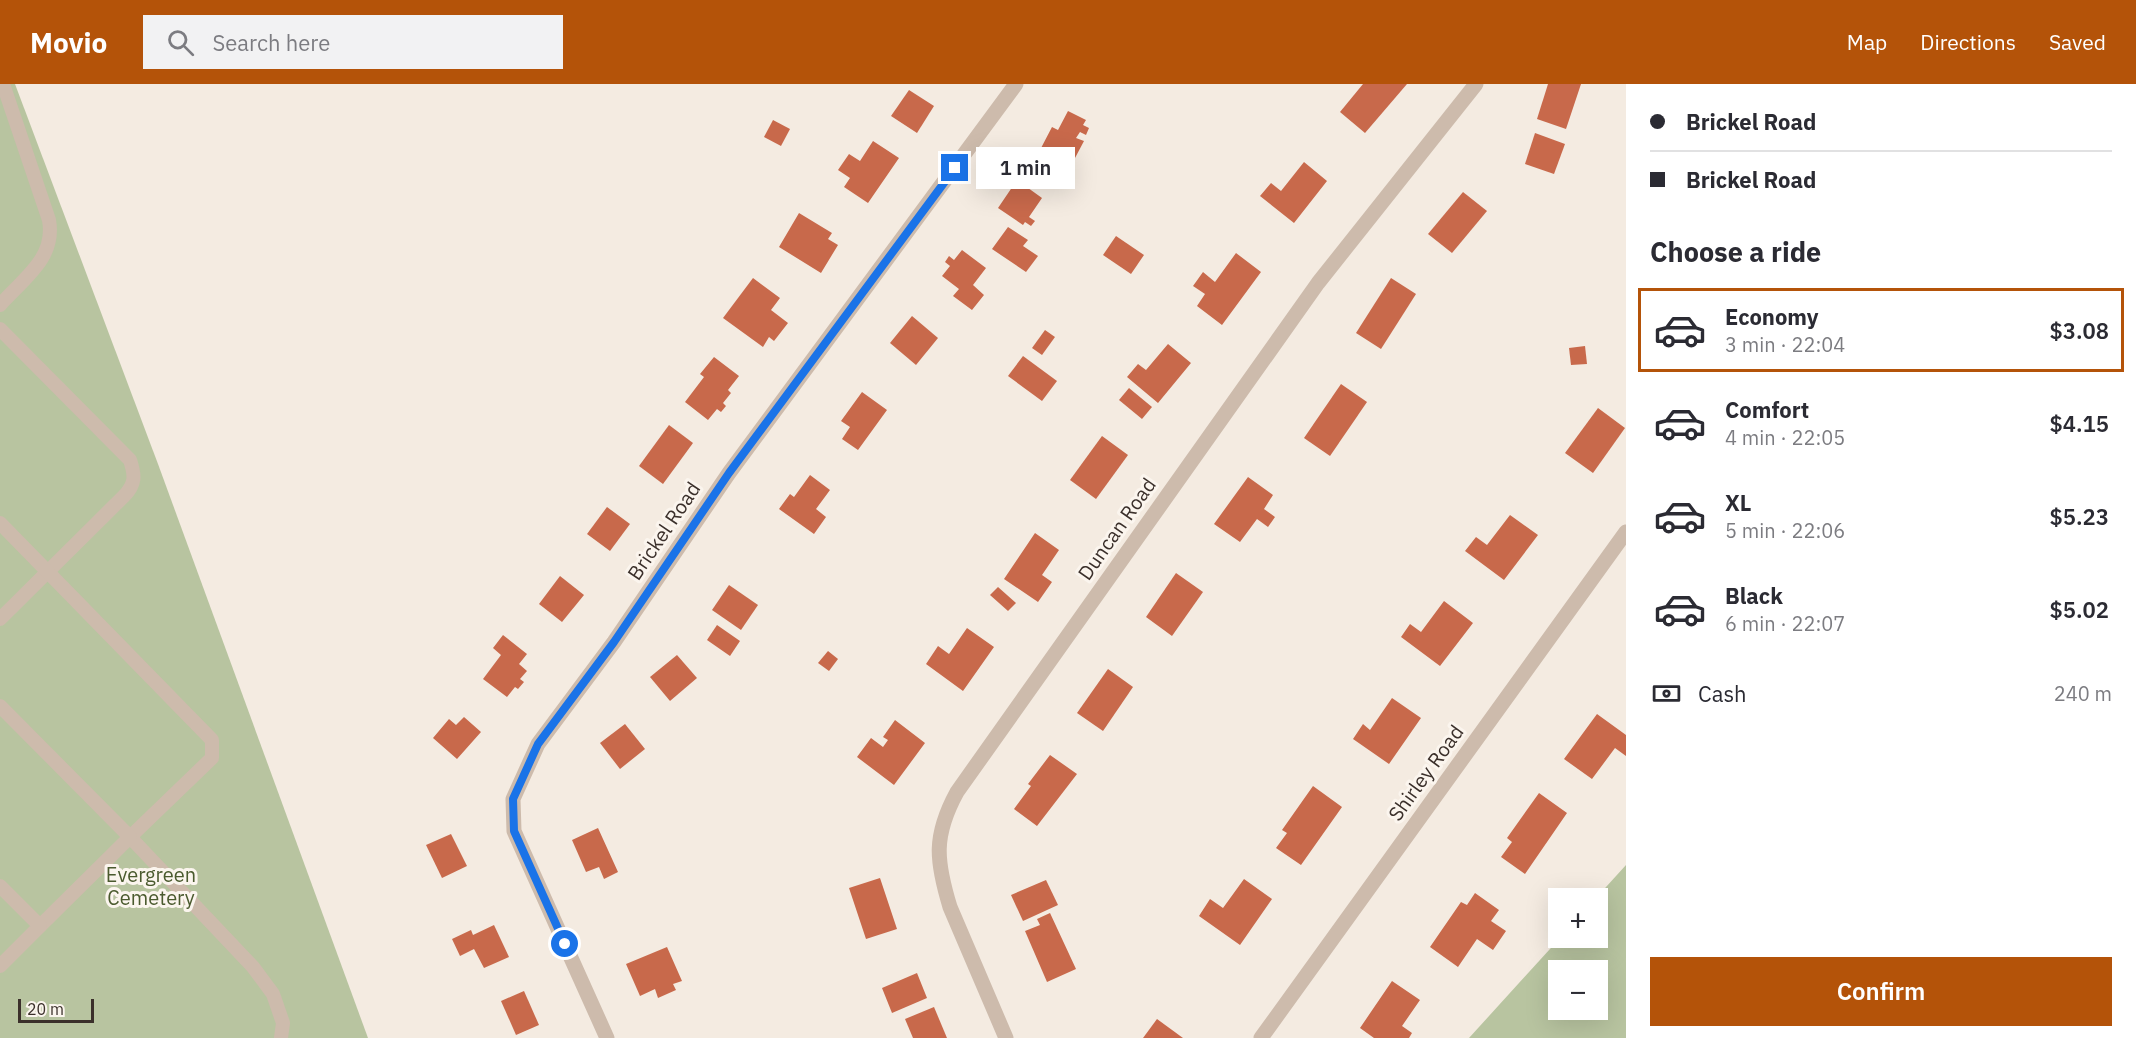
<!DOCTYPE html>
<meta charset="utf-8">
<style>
:root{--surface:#fff;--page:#f2f2f3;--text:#2b2b33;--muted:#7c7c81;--line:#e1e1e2;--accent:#b45309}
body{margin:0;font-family:"IBM Plex Sans",sans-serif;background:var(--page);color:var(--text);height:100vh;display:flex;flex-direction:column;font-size:22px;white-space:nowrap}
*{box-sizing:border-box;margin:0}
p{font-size:20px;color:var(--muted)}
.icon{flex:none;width:33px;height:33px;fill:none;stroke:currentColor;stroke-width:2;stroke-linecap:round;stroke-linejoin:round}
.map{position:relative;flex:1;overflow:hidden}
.drawer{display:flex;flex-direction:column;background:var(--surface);width:510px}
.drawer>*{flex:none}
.top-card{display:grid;align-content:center;height:132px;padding:0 24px;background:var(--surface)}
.controls{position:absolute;left:1548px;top:804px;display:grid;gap:12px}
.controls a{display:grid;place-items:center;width:60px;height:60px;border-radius:0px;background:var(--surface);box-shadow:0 6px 24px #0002;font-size:30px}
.scale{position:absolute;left:18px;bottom:15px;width:76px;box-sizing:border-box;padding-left:6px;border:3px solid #3b302b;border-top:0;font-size:16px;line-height:21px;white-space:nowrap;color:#3b302b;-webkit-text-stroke:4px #fbf5ee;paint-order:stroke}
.end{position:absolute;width:27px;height:27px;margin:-14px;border:8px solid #1a73e8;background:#fff;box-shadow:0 0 0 3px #fff}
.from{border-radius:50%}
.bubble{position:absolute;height:42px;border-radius:0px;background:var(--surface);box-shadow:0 6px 24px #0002;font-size:20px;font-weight:600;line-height:42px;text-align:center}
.top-card b{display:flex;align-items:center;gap:21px;height:57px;font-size:22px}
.top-card b+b{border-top:2px solid var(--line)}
.top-card i{width:15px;height:15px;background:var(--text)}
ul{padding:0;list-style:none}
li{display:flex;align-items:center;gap:18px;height:84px;margin:0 12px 9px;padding:0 12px;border:3px solid transparent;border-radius:0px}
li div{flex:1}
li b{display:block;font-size:22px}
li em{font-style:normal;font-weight:600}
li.active{border-color:var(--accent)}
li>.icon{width:54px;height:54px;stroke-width:1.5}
h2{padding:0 24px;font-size:27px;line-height:72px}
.pay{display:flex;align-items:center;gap:15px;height:66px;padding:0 24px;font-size:22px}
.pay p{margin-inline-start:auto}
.button{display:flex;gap:12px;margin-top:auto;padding:12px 24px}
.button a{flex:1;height:69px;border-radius:0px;background:var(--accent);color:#fff;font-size:24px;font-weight:600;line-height:69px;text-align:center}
header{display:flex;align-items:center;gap:36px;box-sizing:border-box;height:84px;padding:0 30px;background:var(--accent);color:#fff}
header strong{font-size:28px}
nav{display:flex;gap:33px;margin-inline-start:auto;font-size:21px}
.search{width:420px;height:54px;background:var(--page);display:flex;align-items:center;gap:15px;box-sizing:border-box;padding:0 21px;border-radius:0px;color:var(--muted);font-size:22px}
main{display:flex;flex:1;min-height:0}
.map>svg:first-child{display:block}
</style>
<header>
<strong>Movio</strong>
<div class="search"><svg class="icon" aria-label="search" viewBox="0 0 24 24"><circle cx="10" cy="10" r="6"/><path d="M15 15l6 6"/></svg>Search here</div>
<nav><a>Map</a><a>Directions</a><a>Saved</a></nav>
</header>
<main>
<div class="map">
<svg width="1626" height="954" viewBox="0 0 1626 954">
<rect width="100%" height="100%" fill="#f4ebe1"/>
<g fill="#b8c4a0" fill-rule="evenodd">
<path d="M0,0H15L158,380L368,954H0Z"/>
<path d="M1626,781V954H1469L1560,854H1598L1596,814ZM1558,886H1598V926H1558Z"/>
</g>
<g fill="#c8694b">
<path d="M1363,0H1407L1365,49L1340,28Z"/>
<path d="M1548,0H1581L1566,45L1537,35Z"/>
<path d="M909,6L934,22L917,49L891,32Z"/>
<path d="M1068,27L1086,36L1083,41L1089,44L1086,51L1080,48L1076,54L1084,57L1075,74L1066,69L1062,77L1040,66L1052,43L1058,46Z"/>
<path d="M773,36L790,45L781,62L764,53Z"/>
<path d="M1535,49L1565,60L1554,90L1525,80Z"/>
<path d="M873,57L899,74L868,119L844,103L850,94L838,86L849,70L860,77Z"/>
<path d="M1304,78L1327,97L1294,139L1260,112L1271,99L1281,107Z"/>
<path d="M1017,96L1042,114L1029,133L1035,137L1031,142L1025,138L1023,141L998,124Z"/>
<path d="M1463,108L1487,127L1452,169L1428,150Z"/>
<path d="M799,129L832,149L828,155L838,161L821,189L779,163Z"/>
<path d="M1008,143L1028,156L1023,162L1038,172L1026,188L992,165Z"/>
<path d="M1116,152L1144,171L1131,190L1103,171Z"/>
<path d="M962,166L986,184L973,201L984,211L972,226L953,212L959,205L942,192L950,182L945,178L949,172L954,176Z"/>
<path d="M1236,169L1261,188L1222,241L1197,222L1205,210L1193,202L1203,188L1215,198Z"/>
<path d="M753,194L780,214L771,226L788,239L774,257L769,253L763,263L723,234Z"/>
<path d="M1391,194L1416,210L1381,265L1356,249Z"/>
<path d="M912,232L938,254L916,281L890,259Z"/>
<path d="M1045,246L1055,253L1042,271L1032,264Z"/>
<path d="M1168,260L1191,279L1158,319L1127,293L1138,280L1146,286Z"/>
<path d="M1585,262L1587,280L1571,281L1569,264Z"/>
<path d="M1023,272L1057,297L1042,317L1008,292Z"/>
<path d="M714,273L739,292L728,306L731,309L723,319L726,322L721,328L717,325L708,336L685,318L704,293L700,290Z"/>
<path d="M1341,300L1367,318L1330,372L1304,354Z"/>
<path d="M1129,304L1152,323L1142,335L1119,316Z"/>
<path d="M862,308L887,326L858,366L842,355L850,343L841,337Z"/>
<path d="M1598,324L1625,344L1593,389L1565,369Z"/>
<path d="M669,341L693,359L663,400L639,382Z"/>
<path d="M1102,352L1128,371L1096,415L1070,396Z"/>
<path d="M810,391L830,406L816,425L826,433L814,450L779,425L790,410L794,413Z"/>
<path d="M1248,393L1273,411L1264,425L1275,433L1268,443L1257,435L1240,458L1214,440Z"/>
<path d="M607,423L630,440L610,467L587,450Z"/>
<path d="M1510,431L1538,451L1504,496L1465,467L1476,453L1487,461Z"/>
<path d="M1035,449L1059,466L1042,491L1052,498L1038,518L1004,495Z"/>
<path d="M1176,489L1203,508L1172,552L1146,533Z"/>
<path d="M560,492L584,511L562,538L539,520Z"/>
<path d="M729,501L758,521L741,546L712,526Z"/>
<path d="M998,503L1016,519L1008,527L990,511Z"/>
<path d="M1444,517L1473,539L1440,582L1401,553L1410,540L1421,548Z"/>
<path d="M717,541L740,557L730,572L707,556Z"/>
<path d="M967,544L994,563L963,607L926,580L938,562L949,570Z"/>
<path d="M503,551L527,570L519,580L527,587L520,595L524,598L518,605L515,603L507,613L483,595L501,571L493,564Z"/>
<path d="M828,567L838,575L829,587L818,579Z"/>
<path d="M677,571L697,594L670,617L650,593Z"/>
<path d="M1108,585L1133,603L1103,647L1077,629Z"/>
<path d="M1392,614L1421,634L1389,680L1353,655L1363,640L1370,646Z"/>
<path d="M1597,630L1626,651V672L1615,664L1592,695L1564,675Z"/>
<path d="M464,633L481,648L457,675L433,654L449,635L456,641Z"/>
<path d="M895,636L925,659L894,701L857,673L871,654L883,663L888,656L883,653Z"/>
<path d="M625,640L645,665L620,685L600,659Z"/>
<path d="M1050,671L1077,690L1037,742L1014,725L1031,702L1028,700Z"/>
<path d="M1313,702L1342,723L1301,781L1276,764L1287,749L1282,746Z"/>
<path d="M1539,709L1567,729L1525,790L1501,773L1512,758L1507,754Z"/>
<path d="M598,744L618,788L604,795L599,783L586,788L572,756Z"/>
<path d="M451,750L467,782L442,794L426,761Z"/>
<path d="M880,794L897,845L866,855L849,804Z"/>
<path d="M1244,795L1272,815L1240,861L1199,832L1210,815L1223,824Z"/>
<path d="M1046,796L1058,821L1023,837L1011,811Z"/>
<path d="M1475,809L1499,826L1491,837L1506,847L1493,866L1477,855L1458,883L1430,863L1461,818L1467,821Z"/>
<path d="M1050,829L1076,885L1047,898L1025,847L1040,841L1037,835Z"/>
<path d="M494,841L509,873L484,884L474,865L460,872L452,855L471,846L473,851Z"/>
<path d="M667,863L682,897L673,900L676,906L658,914L655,905L640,912L626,880Z"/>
<path d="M917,889L927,914L892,929L882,904Z"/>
<path d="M1392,897L1420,916L1402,942L1412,949L1409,954H1374L1360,944Z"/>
<path d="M524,907L539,941L516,951L501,917Z"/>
<path d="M934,923L947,954H913L905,935Z"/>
<path d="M1157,935L1183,954H1143Z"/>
</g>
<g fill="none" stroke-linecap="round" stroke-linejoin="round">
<g stroke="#cdbbac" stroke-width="14">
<path d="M0,221C24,194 56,174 49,136L3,0"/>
<path d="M0,245L130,376C135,391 136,400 124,412L0,535"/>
<path d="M0,439L212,656V674L130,753L253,883L273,910L283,939L281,954"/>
<path d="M0,622L130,753L40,842"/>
<path d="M0,802L40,842L0,882"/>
</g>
<g stroke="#cdbbac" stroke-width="15">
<path d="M607,954L514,747L513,715L538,660L614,558L729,389L1016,0"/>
<path d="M1006,954L950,823C936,777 933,752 957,708L1318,199L1476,0"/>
<path d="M1261,954L1626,448"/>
</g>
</g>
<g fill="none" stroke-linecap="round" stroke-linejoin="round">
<path stroke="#1a73e8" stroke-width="8" d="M565,860L514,747L513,715L538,660L614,558L729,389L955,84"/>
</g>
<g text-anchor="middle" stroke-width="6" stroke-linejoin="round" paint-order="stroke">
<g font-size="20" fill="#3b302b" stroke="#fbf5ee">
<text transform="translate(1117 445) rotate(-55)" y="7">Duncan Road</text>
<text transform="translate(664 447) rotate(-56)" y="7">Brickel Road</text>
<text transform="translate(1426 689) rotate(-54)" y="7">Shirley Road</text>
</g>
<g font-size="20" fill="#4a5a2e" stroke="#fbf5ee">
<text x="151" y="798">Evergreen<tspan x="151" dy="23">Cemetery</tspan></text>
</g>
</g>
</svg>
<div class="controls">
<a>+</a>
<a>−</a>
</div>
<div class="scale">20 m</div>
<i class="end from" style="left:565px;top:860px"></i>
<i class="end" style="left:955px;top:84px"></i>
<div class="bubble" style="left:976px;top:63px;width:99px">1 min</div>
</div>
<section class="drawer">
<div class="top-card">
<b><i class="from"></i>Brickel Road</b>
<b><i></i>Brickel Road</b>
</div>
<h2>Choose a ride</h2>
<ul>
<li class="active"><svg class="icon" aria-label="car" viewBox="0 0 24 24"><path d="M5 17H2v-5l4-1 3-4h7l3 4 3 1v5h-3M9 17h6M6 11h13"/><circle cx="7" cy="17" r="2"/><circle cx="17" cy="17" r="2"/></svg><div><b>Economy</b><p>3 min · 22:04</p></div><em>$3.08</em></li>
<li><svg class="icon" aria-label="car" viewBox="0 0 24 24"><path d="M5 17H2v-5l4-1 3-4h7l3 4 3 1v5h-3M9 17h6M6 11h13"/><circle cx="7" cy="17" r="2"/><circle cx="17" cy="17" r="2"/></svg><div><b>Comfort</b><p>4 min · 22:05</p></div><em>$4.15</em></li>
<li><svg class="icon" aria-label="car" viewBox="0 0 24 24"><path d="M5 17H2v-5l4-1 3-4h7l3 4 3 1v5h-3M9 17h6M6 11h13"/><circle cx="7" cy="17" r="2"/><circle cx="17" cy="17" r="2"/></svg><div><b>XL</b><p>5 min · 22:06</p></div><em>$5.23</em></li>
<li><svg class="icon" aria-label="car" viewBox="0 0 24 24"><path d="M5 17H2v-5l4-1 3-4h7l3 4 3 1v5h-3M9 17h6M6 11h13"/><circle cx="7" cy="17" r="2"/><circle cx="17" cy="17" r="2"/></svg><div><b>Black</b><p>6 min · 22:07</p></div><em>$5.02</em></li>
</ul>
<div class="pay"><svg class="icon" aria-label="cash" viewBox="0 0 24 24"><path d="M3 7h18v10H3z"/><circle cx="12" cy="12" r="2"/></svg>Cash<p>240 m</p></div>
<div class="button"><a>Confirm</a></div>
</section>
</main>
